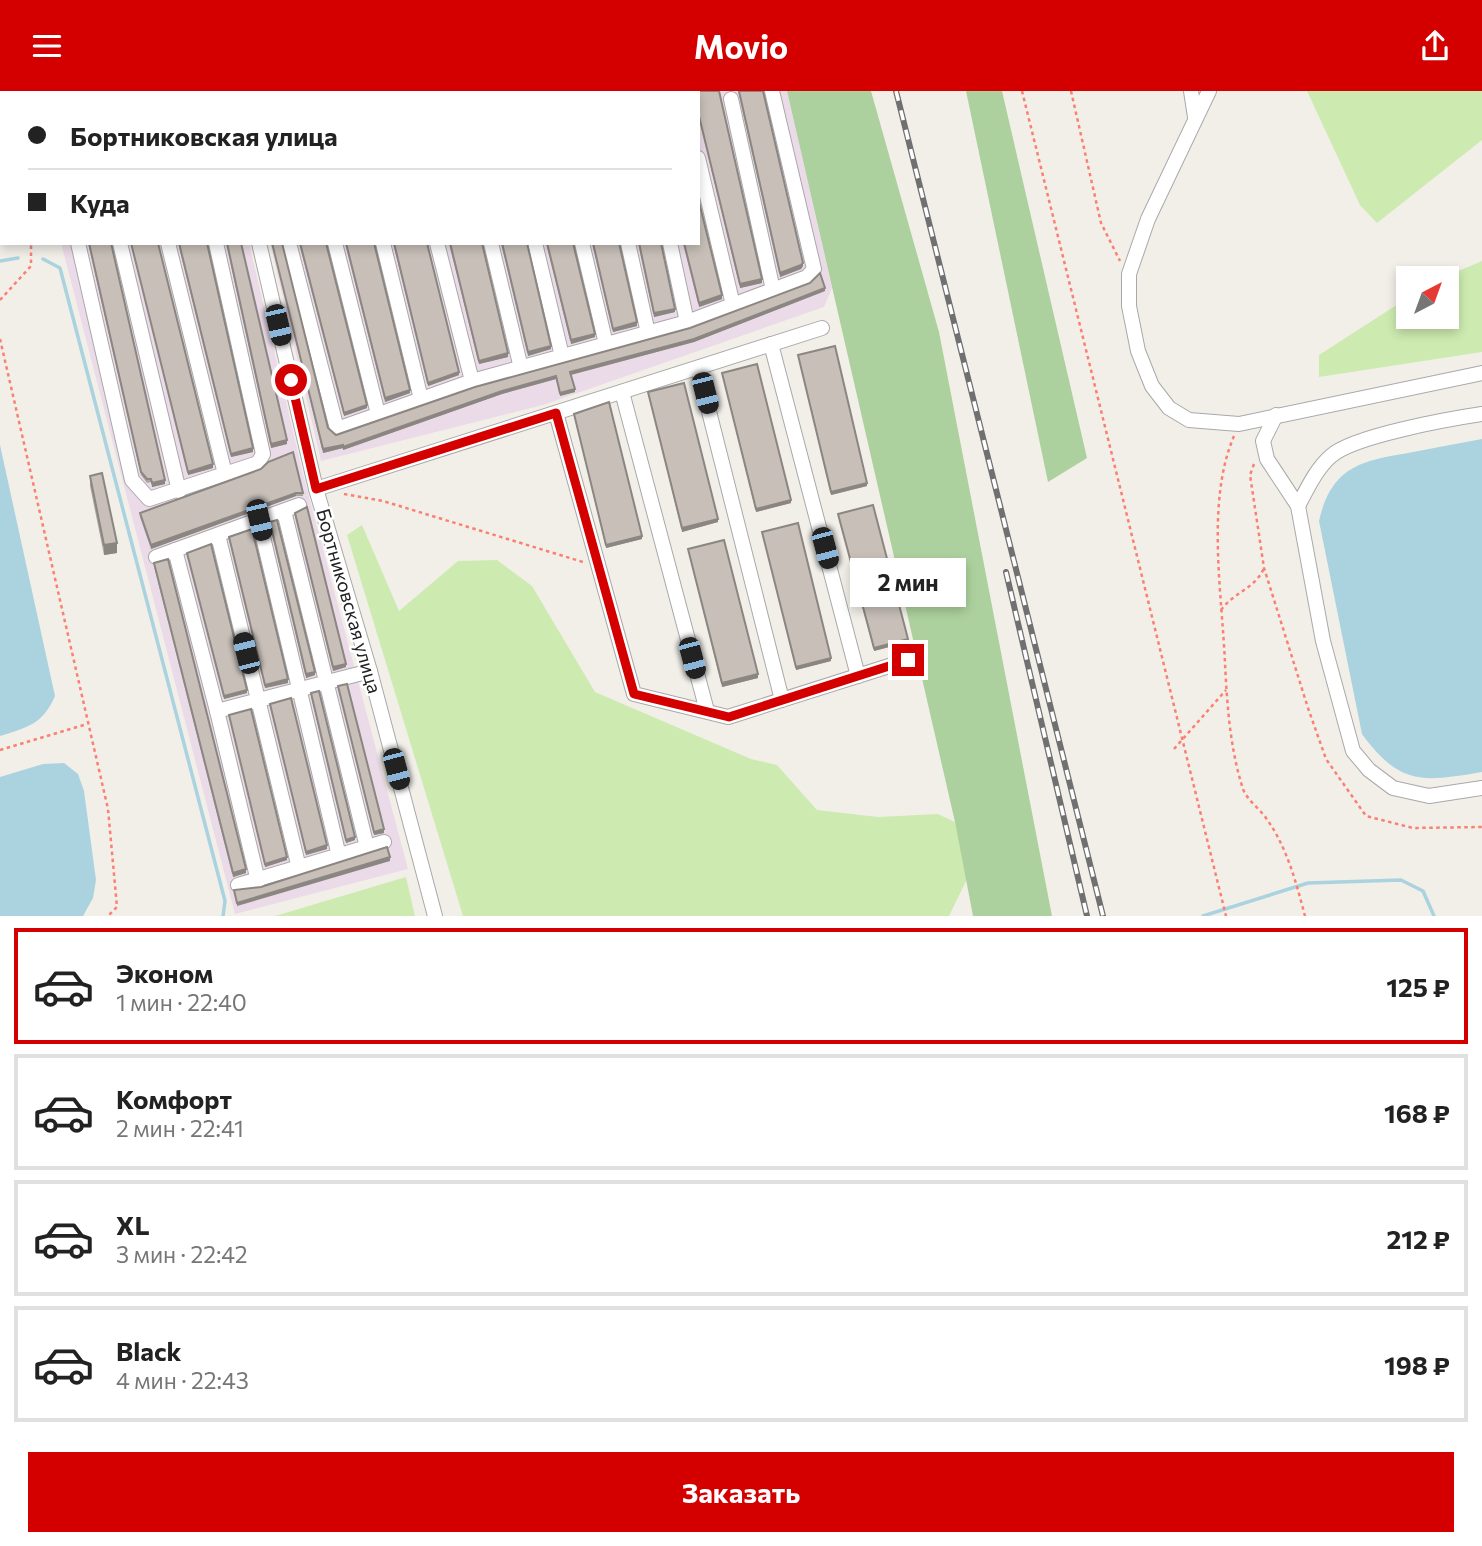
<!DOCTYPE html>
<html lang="ru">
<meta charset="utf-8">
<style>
:root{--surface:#fff;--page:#f2f2f2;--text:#222;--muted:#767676;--line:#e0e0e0;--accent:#d40000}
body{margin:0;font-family:Commissioner,sans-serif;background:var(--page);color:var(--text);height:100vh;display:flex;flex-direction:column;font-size:26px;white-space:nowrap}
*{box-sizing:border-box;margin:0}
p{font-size:23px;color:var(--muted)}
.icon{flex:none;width:38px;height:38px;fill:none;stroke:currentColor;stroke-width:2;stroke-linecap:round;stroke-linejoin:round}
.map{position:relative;height:825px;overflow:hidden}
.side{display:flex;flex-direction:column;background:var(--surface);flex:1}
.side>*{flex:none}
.guide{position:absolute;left:0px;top:0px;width:700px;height:154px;box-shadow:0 4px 10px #0003;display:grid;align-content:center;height:154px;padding:0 28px;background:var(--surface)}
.needle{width:46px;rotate:41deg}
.tools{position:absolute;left:1396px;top:175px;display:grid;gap:14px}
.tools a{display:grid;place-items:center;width:63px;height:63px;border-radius:0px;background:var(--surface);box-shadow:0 4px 10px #0003;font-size:35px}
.end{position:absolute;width:32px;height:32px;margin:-16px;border:9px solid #d40000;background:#fff;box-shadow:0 0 0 4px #fff}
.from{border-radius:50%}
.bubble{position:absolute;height:49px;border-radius:0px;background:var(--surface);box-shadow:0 4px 10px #0003;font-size:23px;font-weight:700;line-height:49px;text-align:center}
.car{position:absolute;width:21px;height:42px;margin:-21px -10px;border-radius:9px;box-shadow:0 0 5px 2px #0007;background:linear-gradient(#222 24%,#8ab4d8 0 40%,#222 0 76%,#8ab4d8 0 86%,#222 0)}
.guide b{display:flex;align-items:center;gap:24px;height:66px;font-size:26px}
.guide b+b{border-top:2px solid var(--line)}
.guide i{width:18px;height:18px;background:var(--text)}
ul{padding:12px 0 0;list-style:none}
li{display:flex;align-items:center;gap:21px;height:116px;margin:0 14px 10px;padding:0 14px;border:4px solid var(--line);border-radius:0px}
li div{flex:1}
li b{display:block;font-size:26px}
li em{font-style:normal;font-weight:700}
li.current{border-color:var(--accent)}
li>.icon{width:63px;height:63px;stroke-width:1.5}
.button{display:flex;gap:14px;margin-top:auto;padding:14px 28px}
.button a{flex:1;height:80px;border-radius:0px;background:var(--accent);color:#fff;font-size:28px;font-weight:700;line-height:80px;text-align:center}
header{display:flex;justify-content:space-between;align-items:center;height:91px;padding:0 28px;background:var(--accent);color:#fff;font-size:32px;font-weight:700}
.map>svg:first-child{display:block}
</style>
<header><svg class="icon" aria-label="menu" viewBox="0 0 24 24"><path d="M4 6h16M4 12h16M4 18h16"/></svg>Movio<svg class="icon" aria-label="share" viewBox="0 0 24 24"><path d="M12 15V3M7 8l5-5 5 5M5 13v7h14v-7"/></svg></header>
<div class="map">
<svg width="1482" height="825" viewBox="0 0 1482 825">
<rect width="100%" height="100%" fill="#f2efe9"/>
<g fill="#ebdbe8">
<path d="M0,0H205L206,2H2L0,106Z"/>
<path d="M342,0H787L832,197L824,216L543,314L321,370L270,152H698V2H335Z"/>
<path d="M61,152H249L303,383L408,778L235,823Z"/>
</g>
<g fill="#cdebb0">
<path d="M1307,0H1482V49L1377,132L1360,114Z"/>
<path d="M1482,170V261L1319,286V264L1409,206V226H1447V187H1442Z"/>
<path d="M362,434L399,520L458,470L497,469L532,495L595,601L751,668L777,674L817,719L878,726L938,723L955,731L968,786L949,825H463L347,444Z"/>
<path d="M406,786L415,825H275Z"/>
</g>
<g fill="#add19e">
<path d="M787,0H871L939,241L1052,825H973L955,731Z"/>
<path d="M966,0H1002L1087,367L1048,391Z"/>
</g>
<g fill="#aad3df">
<path d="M1482,348V681C1423,691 1400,695 1362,643L1319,430C1331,377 1359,370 1408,362C1432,357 1457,353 1482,348Z"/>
<path d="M0,354L55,605C42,634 28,636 0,645Z"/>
<path d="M64,672L78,683L84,700L96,789L93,807L83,825H0V686L43,673Z"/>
</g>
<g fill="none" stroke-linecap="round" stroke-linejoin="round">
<g stroke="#aad3df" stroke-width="3.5">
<path d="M43,168L60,177L225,810L223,825"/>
<path d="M0,170L18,167"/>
<path d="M1203,825L1308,792L1401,789L1423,800L1434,825"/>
</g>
<g stroke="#a9a9a9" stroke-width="16">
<g id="minor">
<path d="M224,0V2"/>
<path d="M386,0L388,2"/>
<path d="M639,0L640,2"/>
<path d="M682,0L683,2"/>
<path d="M1191,0L1195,26"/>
<path d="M1209,0L1148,128L1129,183V215L1138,260L1152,295L1169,317L1189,329L1239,333L1482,282"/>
<path d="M51,2L59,0"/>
<path d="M418,2L425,0"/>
<path d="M595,2L602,0"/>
<path d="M731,8L773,199"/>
<path d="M0,13L2,12"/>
<path d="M698,67L733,214"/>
<path d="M78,152L132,389L149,408L258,372L263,363L216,152"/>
<path d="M120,152L179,400"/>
<path d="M168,152L225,383"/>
<path d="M259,152L316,398L370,580L435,825"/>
<path d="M289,152L337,338L472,290L687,231L807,186L814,178L772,0"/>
<path d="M335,152L378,323"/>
<path d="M383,152L421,308"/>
<path d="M437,152L472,290"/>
<path d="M491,152L521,277"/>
<path d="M535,152L562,265"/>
<path d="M582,152L606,253"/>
<path d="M628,152L648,242"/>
<path d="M670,152L687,231"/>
<path d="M771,253L858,585"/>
<path d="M698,277L782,609"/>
<path d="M622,301L707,620"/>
<path d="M556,322L634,603L728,626L908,569"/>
<path d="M1276,324L1263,350L1267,368L1298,415L1323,550L1353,660L1369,679L1393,697L1429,705L1482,697"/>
<path d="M316,398L822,237"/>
<path d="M1298,415C1307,398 1316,378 1331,365C1353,345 1449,328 1482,323"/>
<path d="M284,420L367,756"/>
<path d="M259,429L339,765"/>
<path d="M218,444L299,777"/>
<path d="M175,459L217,620"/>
<path d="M156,466L299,414"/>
<path d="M258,790L217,620L370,580"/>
<path d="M238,794L384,751"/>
</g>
</g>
<g stroke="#fa8072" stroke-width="2.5" stroke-dasharray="3.5 3.5" stroke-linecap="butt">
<path d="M1022,0L1226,825"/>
<path d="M1071,0L1101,132L1120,170"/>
<path d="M194,2L200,0"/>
<path d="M0,209L31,175V152"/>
<path d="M0,248L108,718L117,816L108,825"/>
<path d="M1234,345C1206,410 1222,503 1225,572C1227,613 1230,658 1243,698C1247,709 1259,717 1266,727C1287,756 1296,791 1305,825"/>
<path d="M1254,373L1250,384L1264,477L1308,617L1326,668L1366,725L1413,737L1482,736"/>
<path d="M344,403L383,410L583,471"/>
<path d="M1221,519C1234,501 1255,498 1264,477"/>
<path d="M1174,658L1226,599"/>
<path d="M0,659L87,633"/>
</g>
<use href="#minor" stroke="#fff" stroke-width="14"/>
<g stroke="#707070" stroke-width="6">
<g id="rail">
<path d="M896,0L1103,825"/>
<path d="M1006,481L1087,825"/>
</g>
</g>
<use href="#rail" stroke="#fff" stroke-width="3.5" stroke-dasharray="10" stroke-linecap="butt"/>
</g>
<g fill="#aba49e">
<path d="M0,0H34L27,2H2V4H0Z"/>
<path d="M692,0H719L762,192L740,197L698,24V2H693Z"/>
<path d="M738,0H763L803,175L801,178L780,186Z"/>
<path d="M88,152H111L165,393L152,396L151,391L147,392L141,384Z"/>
<path d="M131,152H158L213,377L188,384Z"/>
<path d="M178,152H208L253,361L231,366Z"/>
<path d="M226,152H241L287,353L271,357Z"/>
<path d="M272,152H282L328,337L336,344L825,200L694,251L571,284L575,301L560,305L556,288L502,303L343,359V357L323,362Z"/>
<path d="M299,152H327L367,317L344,325Z"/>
<path d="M345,152H375L410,302L385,311Z"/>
<path d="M393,152H427L459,284L428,295Z"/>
<path d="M449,152H482L508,266L479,273Z"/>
<path d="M501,152H527L551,258L528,265Z"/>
<path d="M546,152H574L595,246L571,253Z"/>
<path d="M592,152H620L637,235L613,241Z"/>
<path d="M638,152H661L675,221L654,226Z"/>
<path d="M683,152H698L722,208L699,216Z"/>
<path d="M798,264L867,395L831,404Z"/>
<path d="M722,282L791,412L756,421Z"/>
<path d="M648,301L718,431L682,441Z"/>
<path d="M574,323L642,448L606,457Z"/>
<path d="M261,378L303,402V405H296L151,458L140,426V422Z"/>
<path d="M90,385L117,462L104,464L90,395Z"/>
<path d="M295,422L346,576L333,580Z"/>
<path d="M838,423L908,551L874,560Z"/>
<path d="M270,431L315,584L306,587L270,435Z"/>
<path d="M762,441L831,570L796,579Z"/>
<path d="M229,446L288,592L265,597Z"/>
<path d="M688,458L758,587L722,596Z"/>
<path d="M187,462L247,602L224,608Z"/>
<path d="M154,472L246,782L233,786L154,475Z"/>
<path d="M338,595L384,742L374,744Z"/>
<path d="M311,602L355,749L346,752L311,605Z"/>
<path d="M270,613L327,758L306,764Z"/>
<path d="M229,624L287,769L265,776Z"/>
</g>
<g fill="#8b8681">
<path d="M9,0H34L27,2H9Z"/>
<path d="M803,172V175L801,178L780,186V182Z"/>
<path d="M762,188V192L740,197V193Z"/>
<path d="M825,197V200L694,251L570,284V281Z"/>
<path d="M722,204V208L699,216V212Z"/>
<path d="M675,218V221L654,226V222Z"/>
<path d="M637,231V235L613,241V238Z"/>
<path d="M595,243V246L571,253V249Z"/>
<path d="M551,255V258L528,265V261Z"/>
<path d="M508,262V266L479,273V270Z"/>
<path d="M459,281V284L428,295V292Z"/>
<path d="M556,285V288L502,303L343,359V356L502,300Z"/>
<path d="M575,298V301L560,305V302Z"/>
<path d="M410,299V302L385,311V307Z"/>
<path d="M367,314V317L344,325V322Z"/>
<path d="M287,349V353L271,357V353Z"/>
<path d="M343,354V357L323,362V358Z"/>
<path d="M253,357V361L231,366V363Z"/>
<path d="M213,373V377L188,384V381Z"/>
<path d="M165,389V393L152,396V392Z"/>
<path d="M867,392V395L831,404V401Z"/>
<path d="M296,402V405L151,458V454Z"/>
<path d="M791,409V412L756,421V418Z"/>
<path d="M718,428V431L682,441V437Z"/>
<path d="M642,445V448L606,457V454Z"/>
<path d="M117,452V462L104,464V454Z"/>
<path d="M908,548V551L874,560V557Z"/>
<path d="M831,567V570L796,579V576Z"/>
<path d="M346,573V576L333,580V576Z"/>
<path d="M315,581V584L306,587V583Z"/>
<path d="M758,583V587L722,596V592Z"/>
<path d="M288,588V592L265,597V594Z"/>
<path d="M247,599V602L224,608V605Z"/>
<path d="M384,738V742L374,744V741Z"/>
<path d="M355,746V749L346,752V749Z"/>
<path d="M327,754V758L306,764V761Z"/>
<path d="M287,766V769L265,776V773Z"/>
<path d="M390,766V770L237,815V812Z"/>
<path d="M246,778V782L233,786V782Z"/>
</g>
<g fill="#c7bfb8" stroke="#8b8681" stroke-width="2">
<path d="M336,0H377L378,2H330Z"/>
<rect x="433" y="0" width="154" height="2"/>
<path d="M610,0H631V2H608Z"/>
<path d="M649,0H672L673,2H648Z"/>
<path d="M693,0H719L762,188L740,193L698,21V2H694Z"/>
<path d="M739,0H763L803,172L801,174L780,182Z"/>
<path d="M698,107L722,204L699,212L684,152H698Z"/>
<path d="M89,152H111L165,389L152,392L151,388H147L141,381Z"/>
<path d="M131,152H158L213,373L188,381Z"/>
<path d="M179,152H207L253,357L231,363Z"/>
<path d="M227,152H241L287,349L271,353Z"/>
<path d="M272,152H282L328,337L336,344L475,296L690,237L810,192L820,182L825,197L694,248L570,281L575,298L560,302L556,285L502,300L343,356V354L323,358Z"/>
<path d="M300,152H326L367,314L344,322Z"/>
<path d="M346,152H374L410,299L385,307Z"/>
<path d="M394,152H427L459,281L428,292Z"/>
<path d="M450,152H482L508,262L479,270Z"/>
<path d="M502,152H527L551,255L528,261Z"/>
<path d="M547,152H573L595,243L571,249Z"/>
<path d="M593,152H619L637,231L613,238Z"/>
<path d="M639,152H661L675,218L654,222Z"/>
<path d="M835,255L867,392L831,401L798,264Z"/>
<path d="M757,273L791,409L756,418L722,282Z"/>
<path d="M684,292L718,428L682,437L648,301Z"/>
<path d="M609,311L642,445L606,454L574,323Z"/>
<path d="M293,361L303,402H296L151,454L140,422L261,378L268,371Z"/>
<path d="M102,382L117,452L104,454L90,385Z"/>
<path d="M873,414L908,548L874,557L838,423Z"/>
<path d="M307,416L346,573L333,576L295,422Z"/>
<path d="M277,429L315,581L306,583L270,431Z"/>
<path d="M798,432L831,567L796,576L762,441Z"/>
<path d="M252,438L288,588L265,594L229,446Z"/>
<path d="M724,449L758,583L722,592L688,458Z"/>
<path d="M211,453L247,599L224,605L187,462Z"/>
<path d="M168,468L246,778L233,782L154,472Z"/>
<path d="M347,593L384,738L374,741L338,595Z"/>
<path d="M319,600L355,746L346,749L311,602Z"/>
<path d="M291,607L327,754L306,761L270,613Z"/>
<path d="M251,618L287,766L265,773L229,624Z"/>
<path d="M387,756L390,766L237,812L234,799L261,796Z"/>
</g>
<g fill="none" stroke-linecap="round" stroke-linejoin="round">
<path stroke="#d40000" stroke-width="9" d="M291,289L316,398L556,322L634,603L729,626L908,569"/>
</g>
<g text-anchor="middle" stroke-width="5" stroke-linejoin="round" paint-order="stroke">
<g font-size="19" fill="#222" stroke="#fff">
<text transform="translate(349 510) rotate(74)" y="7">Бортниковская улица</text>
</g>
</g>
</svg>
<div class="tools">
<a><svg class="needle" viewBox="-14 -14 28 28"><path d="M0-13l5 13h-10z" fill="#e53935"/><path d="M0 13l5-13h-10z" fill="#767676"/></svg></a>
</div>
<i class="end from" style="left:291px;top:289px"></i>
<i class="end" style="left:908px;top:569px"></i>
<div class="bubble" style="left:850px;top:467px;width:116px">2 мин</div>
<i class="car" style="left:278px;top:234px;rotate:167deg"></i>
<i class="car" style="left:705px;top:302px;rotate:166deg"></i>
<i class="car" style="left:259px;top:429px;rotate:167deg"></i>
<i class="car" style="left:825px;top:457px;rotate:165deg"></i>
<i class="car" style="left:246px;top:562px;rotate:346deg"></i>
<i class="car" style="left:692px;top:567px;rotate:165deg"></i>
<i class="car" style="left:396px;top:678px;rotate:165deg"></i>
<div class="guide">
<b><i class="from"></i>Бортниковская улица</b>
<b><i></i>Куда</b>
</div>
</div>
<section class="side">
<ul>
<li class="current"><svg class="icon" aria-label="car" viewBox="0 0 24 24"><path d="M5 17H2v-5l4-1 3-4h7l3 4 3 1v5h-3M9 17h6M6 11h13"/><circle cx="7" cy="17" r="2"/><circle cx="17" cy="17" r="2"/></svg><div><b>Эконом</b><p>1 мин · 22:40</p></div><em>125 ₽</em></li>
<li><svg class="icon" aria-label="car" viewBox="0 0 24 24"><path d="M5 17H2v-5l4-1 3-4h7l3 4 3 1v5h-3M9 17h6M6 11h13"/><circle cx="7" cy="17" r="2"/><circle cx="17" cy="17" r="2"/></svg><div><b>Комфорт</b><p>2 мин · 22:41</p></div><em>168 ₽</em></li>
<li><svg class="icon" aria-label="car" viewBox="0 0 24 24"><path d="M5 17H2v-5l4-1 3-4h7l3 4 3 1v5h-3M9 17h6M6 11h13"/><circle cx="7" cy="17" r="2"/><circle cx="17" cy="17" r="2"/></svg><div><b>XL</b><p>3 мин · 22:42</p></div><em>212 ₽</em></li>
<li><svg class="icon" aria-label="car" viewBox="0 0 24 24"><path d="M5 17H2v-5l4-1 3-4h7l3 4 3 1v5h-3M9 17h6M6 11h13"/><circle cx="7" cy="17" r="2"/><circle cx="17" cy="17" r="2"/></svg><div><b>Black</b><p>4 мин · 22:43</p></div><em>198 ₽</em></li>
</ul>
<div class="button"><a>Заказать</a></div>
</section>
